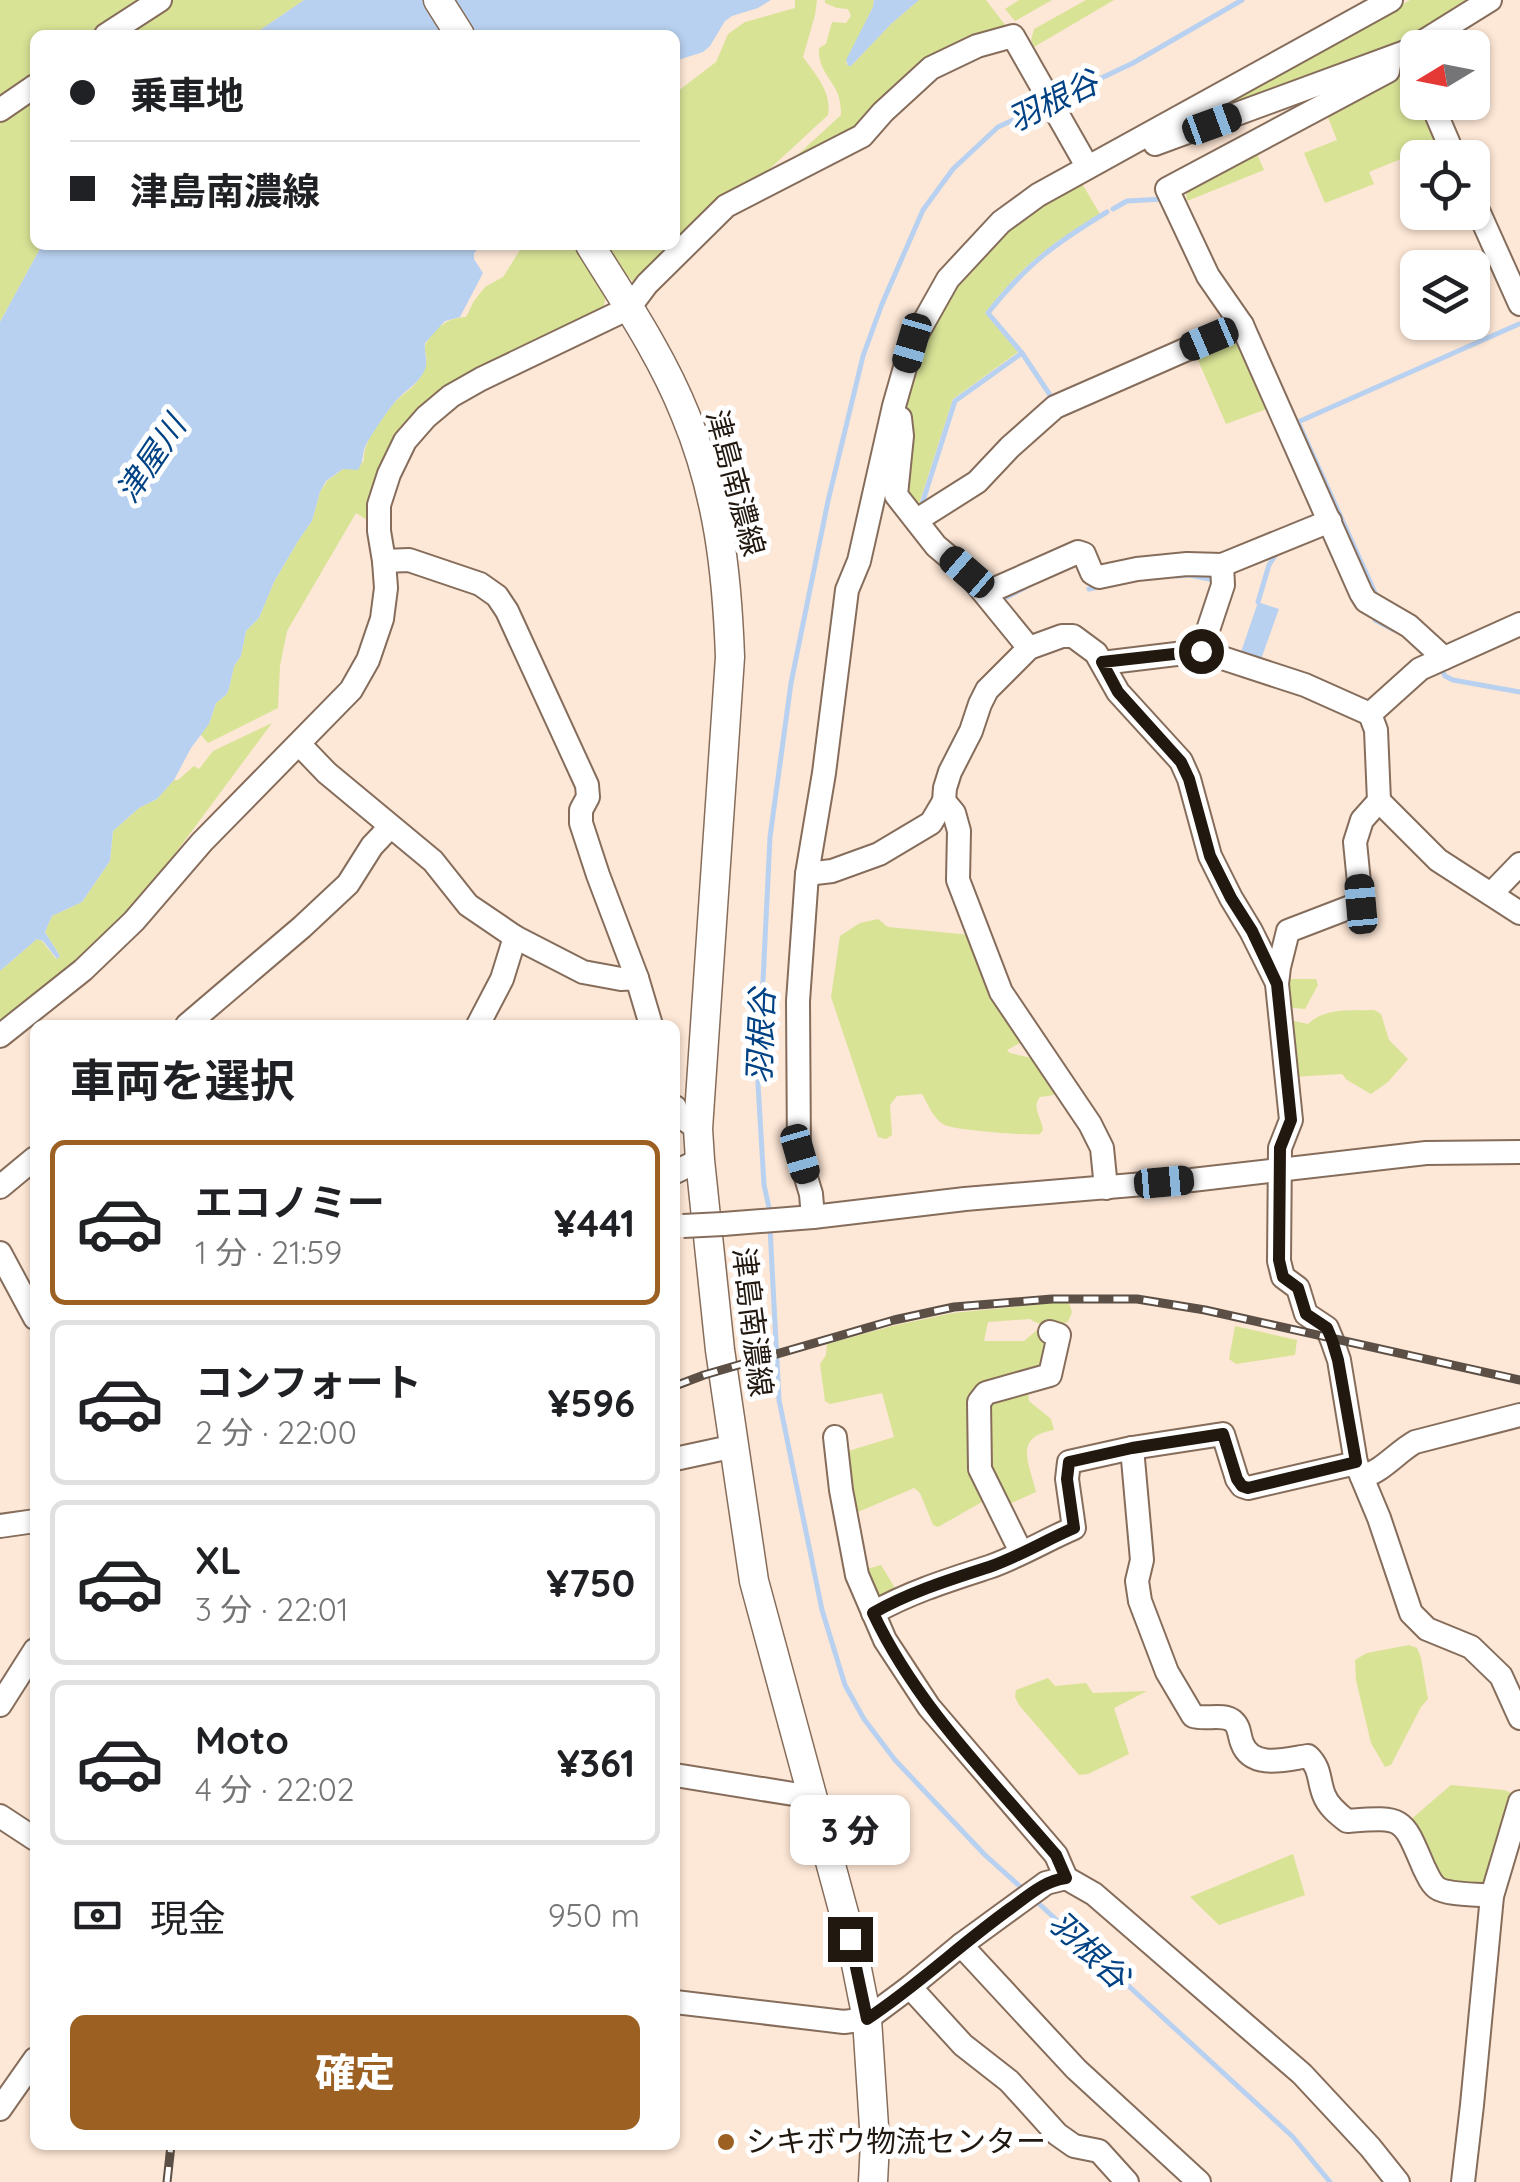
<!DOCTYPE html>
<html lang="ja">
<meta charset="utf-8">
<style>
:root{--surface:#fff;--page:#f6f6f6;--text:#202124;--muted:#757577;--line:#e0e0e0;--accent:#9c6023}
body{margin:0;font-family:Quicksand,"Noto Sans JP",sans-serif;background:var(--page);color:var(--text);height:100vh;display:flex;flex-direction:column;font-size:38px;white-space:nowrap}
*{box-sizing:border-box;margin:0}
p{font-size:32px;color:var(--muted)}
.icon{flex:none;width:55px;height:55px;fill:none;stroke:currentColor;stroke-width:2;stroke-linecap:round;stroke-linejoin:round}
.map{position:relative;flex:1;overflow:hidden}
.details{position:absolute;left:30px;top:1020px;width:650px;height:1130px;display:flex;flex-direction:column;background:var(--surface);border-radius:15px;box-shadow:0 2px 8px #0004}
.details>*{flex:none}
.hud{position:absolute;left:30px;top:30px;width:650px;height:220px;border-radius:15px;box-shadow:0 2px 8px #0004;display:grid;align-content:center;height:220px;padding:0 40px;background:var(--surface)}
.needle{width:65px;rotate:260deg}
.controls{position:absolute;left:1400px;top:30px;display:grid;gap:20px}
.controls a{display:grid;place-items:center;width:90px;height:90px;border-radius:15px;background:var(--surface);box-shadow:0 2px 8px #0004;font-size:50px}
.end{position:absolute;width:45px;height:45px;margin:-22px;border:12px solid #211810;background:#fff;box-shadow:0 0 0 5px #fff}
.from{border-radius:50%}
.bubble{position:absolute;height:70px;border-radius:15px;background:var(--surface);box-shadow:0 2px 8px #0004;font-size:32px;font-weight:800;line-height:70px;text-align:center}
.car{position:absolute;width:30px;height:60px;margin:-30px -15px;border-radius:12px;box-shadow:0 0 8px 2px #0007;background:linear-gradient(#222 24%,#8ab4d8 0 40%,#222 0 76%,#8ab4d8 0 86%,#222 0)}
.hud b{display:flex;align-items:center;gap:35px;height:95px;font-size:38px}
.hud b+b{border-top:2px solid var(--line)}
.hud i{width:25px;height:25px;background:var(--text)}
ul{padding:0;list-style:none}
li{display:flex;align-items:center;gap:30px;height:165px;margin:0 20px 15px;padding:0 20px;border:5px solid var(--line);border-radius:15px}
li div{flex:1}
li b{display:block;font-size:38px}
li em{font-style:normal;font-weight:800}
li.current{border-color:var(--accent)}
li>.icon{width:90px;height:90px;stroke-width:1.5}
h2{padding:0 40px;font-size:45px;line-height:120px}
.pay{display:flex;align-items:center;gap:25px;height:110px;padding:0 40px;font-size:38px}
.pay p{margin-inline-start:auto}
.primary-button{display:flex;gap:20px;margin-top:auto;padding:20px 40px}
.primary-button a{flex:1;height:115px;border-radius:15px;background:var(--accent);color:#fff;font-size:40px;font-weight:800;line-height:115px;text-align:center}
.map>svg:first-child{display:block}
</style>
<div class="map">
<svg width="1520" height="2182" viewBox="0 0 1520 2182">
<rect width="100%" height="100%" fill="#fde7d6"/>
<g fill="#d8e396">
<path d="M0,0H149L99,35H35V79L0,104Z"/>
<path d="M170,0H304L253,35H115Z"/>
<path d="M795,0H817L815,15L803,57C816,75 832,92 828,115L748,189L637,285L623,272L609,245H675V90L678,91L716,62L728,34L745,22L795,8Z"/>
<path d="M825,0H874L873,7L846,63L848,66H851L891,24L919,0H986L1006,26L991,33L963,38L955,43L927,65L856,131L791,161L841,115C841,106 840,97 835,88C827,74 818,66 819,48L826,44L832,22L846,23L851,16L848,9L837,8L825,3Z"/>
<path d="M1019,0H1052L1015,21L1005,9Z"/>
<path d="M1086,0H1114L1034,47L1031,40L1034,29Z"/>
<path d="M1410,0H1478L1404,46L1281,85L1244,106L1161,138Z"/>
<path d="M1408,67L1412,68L1417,81L1418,102L1427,103L1446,145L1424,154L1418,152L1369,172L1374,184L1325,203L1304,153L1337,140L1327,115L1397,77Z"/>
<path d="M35,92V245H42L0,322V117Z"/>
<path d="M1257,154L1264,170L1187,201L1186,190Z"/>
<path d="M1081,182L1100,214C1048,245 1023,265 985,313L1018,352L953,399L918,507L900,490L907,428L904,398L919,349L956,283L1006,229L1044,202Z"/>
<path d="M521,245H575L606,295L603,310L450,386L369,521L356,513L287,631L280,666L278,708L208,743L200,734L209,724L216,703L226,695L229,689L234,666L241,656L246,631L259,618L274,582L298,541L312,521L320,492L327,481L343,469H351L364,461C362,442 384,414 397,400C403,394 410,390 415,384C419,380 425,369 426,363C428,354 421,349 428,340C438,326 449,317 466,317L474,301L485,287L503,277L520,250Z"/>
<path d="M1233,333L1272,407L1226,424L1194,351Z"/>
<path d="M272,723L131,913L79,961L0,1023V971L37,939L42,941L56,959L60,956L45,932L52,916L82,902L110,861L113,831L139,808L157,799L174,780H178L194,766L199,769L213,751Z"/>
<path d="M878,919L888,927L971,935L1021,1037L1020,1043L1007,1050L1010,1053L1036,1059L1054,1089V1095L1040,1097C1031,1108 1042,1118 1043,1130L1040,1134C1030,1136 954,1130 945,1125C934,1120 928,1104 922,1094L897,1096L890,1105L892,1135L886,1139L878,1137L831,997L840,936L860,923Z"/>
<path d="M1284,979H1316L1318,985L1305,1009L1285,1007Z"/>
<path d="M1374,1010L1381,1014L1389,1040L1408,1059L1388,1082L1371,1094L1347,1080L1342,1074L1292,1077L1288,1027L1294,1021L1308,1024C1326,1007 1350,1011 1374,1010Z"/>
<path d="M1052,1303H1069L1072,1312L1068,1322C1056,1325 1040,1327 1030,1319L988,1322L984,1341H1024L1037,1330L1051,1343L1043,1369L982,1387V1502L938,1527L933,1525L920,1493L914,1488L851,1515L842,1453L894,1437L882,1393L830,1404L825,1401L820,1364L826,1355L827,1344L892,1326L953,1313Z"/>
<path d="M1235,1326L1297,1340L1295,1355L1236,1364L1229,1359Z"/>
<path d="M1028,1388L1029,1401L1051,1419L1054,1430C1013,1437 1029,1462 1036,1492L1005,1506L986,1467L988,1399Z"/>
<path d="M881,1565L898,1593L872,1601L860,1571Z"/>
<path d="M1409,1645L1417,1648L1421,1658L1428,1699L1421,1707L1391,1765L1385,1767L1371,1743L1356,1680L1355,1660L1367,1653Z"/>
<path d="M1048,1678L1055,1686L1086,1683L1093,1693L1147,1691L1114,1708L1129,1754L1088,1774L1079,1775L1019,1705L1015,1697L1016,1690Z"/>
<path d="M1451,1785L1504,1790L1517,1795L1485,1886L1446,1884L1436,1877L1409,1821Z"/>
<path d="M1293,1854L1305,1895L1219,1925L1190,1897Z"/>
</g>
<g fill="#b9d1f0">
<path d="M304,0H771L758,8L732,16L725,21L710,46L703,52L675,61V35H253Z"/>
<path d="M874,0H919L891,24L851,66H848L846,60L873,7Z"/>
<path d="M42,245H482L474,253V259L483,273L460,317L445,321L425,343C424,350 427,359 426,366C422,382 405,390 395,402C385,414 376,428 368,441C361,452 365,460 358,470L343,469L326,481L320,492L312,521L298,541L274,582L259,618L246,631L241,656L234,666L229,689L226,695L216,703L209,724L191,748L174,780L157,799L139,808L113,831L110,861L82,902L52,916L45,932L60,956L57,959L43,941L37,939L0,971V322Z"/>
<path d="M1258,602L1279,609L1260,662L1240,655Z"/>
</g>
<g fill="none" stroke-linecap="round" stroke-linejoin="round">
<g stroke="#b9d1f0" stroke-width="5">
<path d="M1396,74L1407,65"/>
<path d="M1055,100L1133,63L1242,0"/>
<path d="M1113,209L1127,201L1163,199"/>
<path d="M1022,353L1050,395"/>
<path d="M921,507L955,401L1022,353L988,313C1027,264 1054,244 1107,212"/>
<path d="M1177,576L1190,575L1214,580"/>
<path d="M1089,589L1102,586"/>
<path d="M1001,595L1007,597L1026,587"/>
<path d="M1376,595L1298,422L1519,324"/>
<path d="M1258,602L1269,565L1276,554"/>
<path d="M1375,620L1394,630"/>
<path d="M1442,670L1445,676L1453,680L1520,692"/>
<path d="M770,1212L764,1185L758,1084L770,837L791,683L828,501L863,356L882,304L923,210L953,169L998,127L1045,105"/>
<path d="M770,1228L779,1400L822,1610L845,1685L864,1719L895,1760L985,1855L1024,1890"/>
<path d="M1036,1901L1293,2137L1330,2182"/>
</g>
<g stroke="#866d5b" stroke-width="26">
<g id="minor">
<path d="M106,35L160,0"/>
<path d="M1390,59L1388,71L1167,189L1208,276L1242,325L1361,593L1366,601L1409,626L1444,658"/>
<path d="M1431,102L1455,158"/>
<path d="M0,110L35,86"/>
<path d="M1155,144L1408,51L1490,0"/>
<path d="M1472,197L1520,304"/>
<path d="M900,418L902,436L896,495L936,546L967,572L1029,648"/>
<path d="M917,520L977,482L1010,447L1055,407L1242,325"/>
<path d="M384,561L409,560L480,584L497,596L507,611L587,785L588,797L581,810V823L598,875L637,978"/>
<path d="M987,595L997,588L1078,552L1084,554L1092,573L1099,577L1137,569L1187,564L1222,565L1330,521"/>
<path d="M1201,651L1223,585L1222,565"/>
<path d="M1102,663L1201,651L1305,685L1370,714L1376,730L1379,801L1362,820L1355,842L1361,903L1288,931L1279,967L1277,984L1291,1120L1280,1148L1279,1261L1283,1277L1298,1288L1306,1314L1327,1328L1332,1340L1339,1360L1356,1463L1379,1518L1411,1613L1427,1629L1471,1647L1501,1676L1520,1718"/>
<path d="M1370,714L1420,669L1520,624"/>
<path d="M299,744L327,773L433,861L468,905L515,937L583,972L621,979L637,978L651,1025"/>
<path d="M944,801L954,813L959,831L958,880L1001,992L1090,1124L1102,1148L1106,1188"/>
<path d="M1379,801L1438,860L1520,913"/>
<path d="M807,874L832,871L879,854L931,823L944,801L945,788L950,772L971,731L980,704L987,690L1029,648L1062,636H1073L1096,653L1118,692L1181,761L1189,779L1210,856L1231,898L1251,931L1277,983"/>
<path d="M1491,894L1520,864"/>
<path d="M187,1025L302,927L348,884L372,846L390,827"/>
<path d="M478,1025L502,979L515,937"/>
<path d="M0,1036L83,970L134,921L202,842L351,690L368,660L382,619L386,588L384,561L379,531V505L389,474L405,441L426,417L451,396L481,379L629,308L647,284L726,206L862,136L883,112L931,68L977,46L1013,36L1087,166"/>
<path d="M675,1107L677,1114L698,1129"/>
<path d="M675,1172L700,1160"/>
<path d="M0,1187L35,1158"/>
<path d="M813,1217L811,1194L799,1154L798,1001L807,874L824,773L847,590L859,561L894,406L912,343L948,279L1001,222L1038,195L1391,0"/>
<path d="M723,1224L813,1217L965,1199L1192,1180L1426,1153L1520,1152"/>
<path d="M0,1253L35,1318"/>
<path d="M835,1437L841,1490L857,1575L885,1640L929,1707L1056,1855L1066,1878"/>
<path d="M1132,1448L1142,1560L1137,1581L1140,1601L1167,1672L1193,1716C1205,1720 1223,1713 1233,1721C1240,1727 1239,1736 1242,1743C1252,1770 1287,1759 1308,1756C1321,1768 1318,1780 1324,1795C1328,1806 1338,1814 1347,1821C1404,1817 1402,1816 1424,1868C1428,1875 1430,1883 1437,1888C1447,1895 1478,1894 1492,1896"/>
<path d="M675,1459L735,1446"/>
<path d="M1362,1477C1383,1471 1397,1452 1415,1442L1520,1415"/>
<path d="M0,1526L35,1521"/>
<path d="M1021,1552L980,1469L979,1402L986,1393L1050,1375L1059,1335L1050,1332"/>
<path d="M873,1613C910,1592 949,1580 989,1567C1018,1557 1046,1540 1074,1528L1067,1479L1069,1462L1132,1448L1223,1434L1237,1479L1242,1486L1248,1488L1356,1463"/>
<path d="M0,1705L35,1650"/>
<path d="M675,1775L812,1797"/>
<path d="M0,1816L35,1839"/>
<path d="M961,1945L1076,2069L1199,2182"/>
<path d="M910,1987L963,2045L1009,2081L1057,2134L1074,2146L1099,2151L1127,2182"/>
<path d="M675,2002L844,2022L867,2019L910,1987L961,1945L1046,1883L1066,1878L1094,1894L1302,2074L1370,2147L1398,2182"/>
<path d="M0,2109L35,2059"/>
<path d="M1463,2182L1472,2105L1492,1896L1520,1802"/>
</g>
</g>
<g stroke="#866d5b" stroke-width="31">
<g id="major">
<path d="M438,0L460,35"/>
<path d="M590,245C624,300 661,354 685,414C718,493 727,572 730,657L698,1129L700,1160L720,1350L754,1581L851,1939L867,2019L875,2142L873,2182"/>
</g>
</g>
<use href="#minor" stroke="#fff" stroke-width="22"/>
<use href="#major" stroke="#fff" stroke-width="28"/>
<g stroke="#5c4f45" stroke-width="9">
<g id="rail">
<path d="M675,1386L704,1375L894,1320L954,1307L1052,1299H1137L1205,1310L1520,1380"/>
<path d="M167,2182L171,2145"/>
</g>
</g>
<use href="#rail" stroke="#fff" stroke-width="5" stroke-dasharray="15" stroke-linecap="butt"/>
<g stroke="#866d5b" stroke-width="26" stroke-linecap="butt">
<path id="minor-bridge" d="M683,1226L723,1224"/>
</g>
<use href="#minor-bridge" stroke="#fff" stroke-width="22"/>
</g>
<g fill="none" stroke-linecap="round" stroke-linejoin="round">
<path stroke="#211810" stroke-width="12" d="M850,1939L867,2019C917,1986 962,1943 1011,1908C1029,1895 1044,1881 1066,1878L1056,1855C990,1778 916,1705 873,1613C910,1592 949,1580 989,1567C1018,1557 1046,1540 1074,1528L1067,1479L1069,1462L1132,1448L1223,1434L1237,1479L1242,1486L1248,1488L1356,1462L1338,1360L1332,1340L1327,1328L1306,1314L1298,1288L1283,1277L1279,1260L1280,1148L1291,1120L1277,984L1252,931L1231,898L1210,856L1189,779L1181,762L1118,692L1102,662L1201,651"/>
</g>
<circle fill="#9c6023" stroke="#fff" stroke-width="4" cx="726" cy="2142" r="10"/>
<g text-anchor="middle" stroke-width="10" stroke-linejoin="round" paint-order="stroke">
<g font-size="30" fill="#211810" stroke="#fff">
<text transform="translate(735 483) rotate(75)" y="10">津島南濃線</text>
<text transform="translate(752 1322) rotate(83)" y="10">津島南濃線</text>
</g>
<g font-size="30" fill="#211810" stroke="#fff" text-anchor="start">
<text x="746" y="2152">シキボウ物流センター</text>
</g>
<g font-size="32" font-style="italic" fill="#004284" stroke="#fff">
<text transform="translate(1053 101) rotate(-26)" y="11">羽根谷</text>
<text transform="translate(151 459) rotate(-56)" y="11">津屋川</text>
<text transform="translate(761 1036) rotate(-88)" y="11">羽根谷</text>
<text transform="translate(1089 1950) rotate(43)" y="11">羽根谷</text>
</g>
</g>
</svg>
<div class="controls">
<a><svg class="needle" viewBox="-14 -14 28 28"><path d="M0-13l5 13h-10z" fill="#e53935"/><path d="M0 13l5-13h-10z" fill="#757577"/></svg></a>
<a><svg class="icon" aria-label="locate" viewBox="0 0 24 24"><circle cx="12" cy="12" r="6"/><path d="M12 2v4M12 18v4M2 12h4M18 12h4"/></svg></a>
<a><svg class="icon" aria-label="layers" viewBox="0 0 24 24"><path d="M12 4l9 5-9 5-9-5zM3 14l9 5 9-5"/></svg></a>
</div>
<i class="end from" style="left:1201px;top:651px"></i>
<i class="end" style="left:850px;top:1939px"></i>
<div class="bubble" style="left:790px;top:1795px;width:120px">3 分</div>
<i class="car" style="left:1212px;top:124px;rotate:70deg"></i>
<i class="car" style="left:1209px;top:339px;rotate:247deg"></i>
<i class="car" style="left:912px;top:343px;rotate:196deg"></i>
<i class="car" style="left:967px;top:572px;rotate:311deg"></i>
<i class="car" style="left:1361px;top:904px;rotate:355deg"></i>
<i class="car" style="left:800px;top:1154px;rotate:164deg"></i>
<i class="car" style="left:1164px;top:1182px;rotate:85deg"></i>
<div class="hud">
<b><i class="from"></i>乗車地</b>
<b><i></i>津島南濃線</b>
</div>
<section class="details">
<h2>車両を選択</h2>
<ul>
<li class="current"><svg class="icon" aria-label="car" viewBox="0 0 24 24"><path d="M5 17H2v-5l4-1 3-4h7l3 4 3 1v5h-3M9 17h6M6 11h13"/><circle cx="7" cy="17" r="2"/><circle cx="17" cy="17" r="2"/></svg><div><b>エコノミー</b><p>1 分 · 21:59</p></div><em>¥441</em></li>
<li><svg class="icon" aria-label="car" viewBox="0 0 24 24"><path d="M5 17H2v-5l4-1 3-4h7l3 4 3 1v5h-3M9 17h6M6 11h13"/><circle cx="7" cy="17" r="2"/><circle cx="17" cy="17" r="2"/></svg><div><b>コンフォート</b><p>2 分 · 22:00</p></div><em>¥596</em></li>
<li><svg class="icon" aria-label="car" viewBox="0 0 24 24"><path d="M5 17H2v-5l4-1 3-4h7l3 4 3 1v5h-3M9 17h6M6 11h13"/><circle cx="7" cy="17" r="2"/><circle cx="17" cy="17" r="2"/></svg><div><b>XL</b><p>3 分 · 22:01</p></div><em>¥750</em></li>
<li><svg class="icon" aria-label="car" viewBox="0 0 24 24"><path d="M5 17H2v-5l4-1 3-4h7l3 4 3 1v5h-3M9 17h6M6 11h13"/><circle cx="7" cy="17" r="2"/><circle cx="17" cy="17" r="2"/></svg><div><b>Moto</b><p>4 分 · 22:02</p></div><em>¥361</em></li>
</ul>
<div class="pay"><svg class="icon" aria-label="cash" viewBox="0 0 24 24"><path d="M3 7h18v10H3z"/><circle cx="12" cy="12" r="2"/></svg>現金<p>950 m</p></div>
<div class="primary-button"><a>確定</a></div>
</section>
</div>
